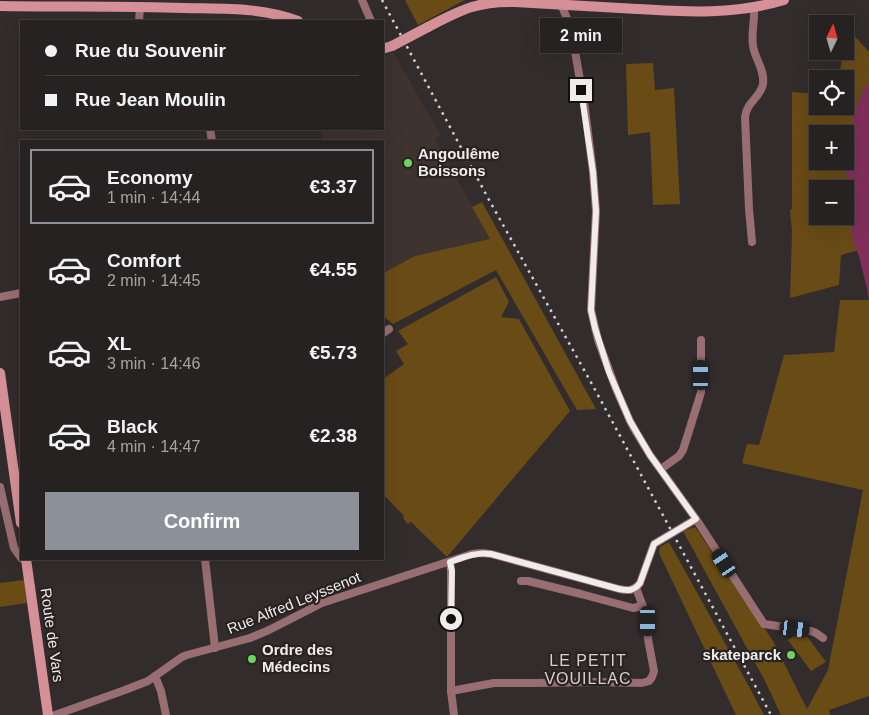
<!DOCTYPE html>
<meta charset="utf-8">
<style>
:root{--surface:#262221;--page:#322f2e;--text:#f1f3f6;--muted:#a4a4a5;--line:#423f3f;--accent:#8c9099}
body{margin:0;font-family:Arial,sans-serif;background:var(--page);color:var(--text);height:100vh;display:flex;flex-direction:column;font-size:19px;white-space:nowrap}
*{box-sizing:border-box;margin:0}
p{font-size:16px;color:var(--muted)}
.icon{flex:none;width:28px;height:28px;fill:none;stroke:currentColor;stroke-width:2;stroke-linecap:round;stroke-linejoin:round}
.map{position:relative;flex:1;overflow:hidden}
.side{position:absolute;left:20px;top:140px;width:364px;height:420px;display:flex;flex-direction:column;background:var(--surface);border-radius:0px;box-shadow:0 5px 20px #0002,0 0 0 1px var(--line)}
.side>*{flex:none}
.guide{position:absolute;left:20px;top:20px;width:364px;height:110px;border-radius:0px;box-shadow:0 5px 20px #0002,0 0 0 1px var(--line);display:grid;align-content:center;height:110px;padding:0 25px;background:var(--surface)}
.needle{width:32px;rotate:5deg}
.buttons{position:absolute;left:809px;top:15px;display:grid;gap:10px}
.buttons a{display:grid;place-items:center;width:45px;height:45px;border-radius:0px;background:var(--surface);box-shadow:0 5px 20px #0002,0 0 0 1px var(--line);font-size:25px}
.end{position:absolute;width:22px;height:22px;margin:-11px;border:6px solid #efeceb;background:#111;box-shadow:0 0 0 2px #111}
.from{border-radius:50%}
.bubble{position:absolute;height:35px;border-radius:0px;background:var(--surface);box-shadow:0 5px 20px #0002,0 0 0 1px var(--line);font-size:16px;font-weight:700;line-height:35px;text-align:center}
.car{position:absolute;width:15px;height:30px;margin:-15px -8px;border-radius:6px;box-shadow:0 0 4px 1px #0007;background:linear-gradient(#222 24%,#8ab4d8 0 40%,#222 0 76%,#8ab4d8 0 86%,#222 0)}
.guide b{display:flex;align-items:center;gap:18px;height:48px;font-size:19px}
.guide b+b{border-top:1px solid var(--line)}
.guide i{width:12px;height:12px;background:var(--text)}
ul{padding:9px 0 0;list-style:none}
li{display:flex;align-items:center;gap:15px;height:75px;margin:0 10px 8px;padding:0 15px;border:2px solid transparent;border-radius:0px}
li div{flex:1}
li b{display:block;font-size:19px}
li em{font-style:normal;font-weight:700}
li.active{border-color:var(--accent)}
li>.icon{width:45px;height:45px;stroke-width:1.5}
.cta{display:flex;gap:10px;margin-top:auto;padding:10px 25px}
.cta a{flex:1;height:58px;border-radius:0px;background:var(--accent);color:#fff;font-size:20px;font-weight:700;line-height:58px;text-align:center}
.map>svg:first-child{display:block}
</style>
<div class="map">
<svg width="869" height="715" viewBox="0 0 869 715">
<rect width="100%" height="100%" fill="#322d2c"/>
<path fill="#3f3330" d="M393,52L441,136L435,139L490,239L415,256L383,273L382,141H323L321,132L322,129H382L383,57Z"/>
<g fill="#694b16" fill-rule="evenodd">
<path d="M405,0H465L418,25Z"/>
<path d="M848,29L869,52V285L863,249L841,255L839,285L790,298L792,231L790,210L792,209V92L817,94L818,106H845V79H839L843,51H845V36H847ZM818,134H845V161H818ZM818,189H845V216H818Z"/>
<path d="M653,63L655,90L674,88L680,204L653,205L650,132L628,135L626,64Z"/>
<path d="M482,202L596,409L577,410L496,270L393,324L383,316V273L415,256L490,239L472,207Z"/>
<path d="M496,277L509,302L501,317L519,319L570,411L447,557L411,522L408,524L403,518L404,516L383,494V379L404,364L396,351L408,344L398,331Z"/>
<path d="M840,300H869V696L829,710L830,715H781L765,681L683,531L695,527L773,641L807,709L828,670L863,490L742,463L747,444L759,445L784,355L834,352Z"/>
<path d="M669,542L752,692L764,715H736L659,553L660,547Z"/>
<path d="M24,580L27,603L0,607V583Z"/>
<path d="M796,634L806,635L826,662L811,671L788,640Z"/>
</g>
<path fill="#812f5a" d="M869,81V302L867,289L859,256L853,242L845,161L851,125L860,97Z"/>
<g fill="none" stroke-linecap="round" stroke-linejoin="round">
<g stroke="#996e72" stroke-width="8">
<path d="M362,0L371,21"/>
<path d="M561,2V4L571,28L585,109L593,172L596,211L591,310L598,340L616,389L630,421L636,432L650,455L696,519L764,624L811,631L816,633L823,638"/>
<path d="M139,21L140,7"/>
<path d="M210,129L212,141"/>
<path d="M752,242L749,209L745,117C747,101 761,97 763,84C765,70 755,59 753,46C751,33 755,20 754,7"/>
<path d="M0,297L21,293"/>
<path d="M382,334L389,329"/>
<path d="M661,469L679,456L683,450L699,399L701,392V340"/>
<path d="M0,487L14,548L21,558"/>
<path d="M205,559L215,648"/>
<path d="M450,562L451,571V691L454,715"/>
<path d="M521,581H528L581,594L633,608L643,606"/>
<path d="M155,676L161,691L166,715"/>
<path d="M451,691L494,683H535L593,682L642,683L649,681L652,677L654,671L648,639L647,617L636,588"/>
<path d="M55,715L125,690L148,681L182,657L187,655L250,638L269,630L322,603L472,554L481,553L491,554L619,589C628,591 634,591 640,583L654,544L696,519"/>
</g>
<g stroke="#d69198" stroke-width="10">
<path d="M0,6C61,7 123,6 184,8C224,9 260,7 298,21"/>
<path d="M428,27C461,10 477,1 515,2C556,4 596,7 637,9C687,12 734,15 784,0"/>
<path d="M382,49L392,46"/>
<path d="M0,373L21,523"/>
<path d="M26,559L48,715"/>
</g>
<path stroke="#d3d0cf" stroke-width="2.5" stroke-dasharray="2.5 5" stroke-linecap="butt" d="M382,0L488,198L593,386L771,715"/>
<path stroke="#d69198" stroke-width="10" d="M392,46L428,27"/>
</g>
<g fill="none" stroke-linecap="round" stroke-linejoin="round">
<path stroke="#efeceb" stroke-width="6" d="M451,619L452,571L450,562C464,557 476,552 491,554L619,589C628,591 634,591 640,583L654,544L696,519L650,455L630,421L609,372L595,328L591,310L596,211L593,172L581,90"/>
</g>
<g fill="#6dd361" stroke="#282322" stroke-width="2">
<circle cx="408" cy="163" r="5"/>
<circle cx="791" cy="655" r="5"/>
<circle cx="252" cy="659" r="5"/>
</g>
<g text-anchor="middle" stroke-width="4.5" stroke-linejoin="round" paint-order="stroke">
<g font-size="15" font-weight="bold" fill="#efeceb" stroke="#282322" text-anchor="start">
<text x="418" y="159">Angoulême<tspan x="418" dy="17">Boissons</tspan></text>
<text x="262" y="655">Ordre des<tspan x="262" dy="17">Médecins</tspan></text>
<text x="781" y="660" text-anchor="end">skateparck</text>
</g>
<g font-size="15" fill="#efeceb" stroke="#282322">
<text transform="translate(294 603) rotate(-22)" y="5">Rue Alfred Leyssenot</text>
<text transform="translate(52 635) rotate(82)" y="5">Route de Vars</text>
</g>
<g font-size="16" letter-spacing="1" fill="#d6cfce" stroke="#282322">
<text x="588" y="666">LE PETIT<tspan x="588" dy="18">VOUILLAC</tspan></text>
</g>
</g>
</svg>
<div class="buttons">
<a><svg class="needle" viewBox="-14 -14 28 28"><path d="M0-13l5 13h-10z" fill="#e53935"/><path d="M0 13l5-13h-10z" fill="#a4a4a5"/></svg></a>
<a><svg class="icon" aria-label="locate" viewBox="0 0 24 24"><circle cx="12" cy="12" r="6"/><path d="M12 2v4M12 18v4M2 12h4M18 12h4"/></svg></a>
<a>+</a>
<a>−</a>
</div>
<i class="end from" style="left:451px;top:619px"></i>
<i class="end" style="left:581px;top:90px"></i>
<div class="bubble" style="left:540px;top:18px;width:82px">2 min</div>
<i class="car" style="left:701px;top:375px;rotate:0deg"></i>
<i class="car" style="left:724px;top:563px;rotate:327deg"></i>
<i class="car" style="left:648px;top:621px;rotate:180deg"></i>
<i class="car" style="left:795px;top:629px;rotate:97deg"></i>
<div class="guide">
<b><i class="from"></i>Rue du Souvenir</b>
<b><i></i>Rue Jean Moulin</b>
</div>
<section class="side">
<ul>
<li class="active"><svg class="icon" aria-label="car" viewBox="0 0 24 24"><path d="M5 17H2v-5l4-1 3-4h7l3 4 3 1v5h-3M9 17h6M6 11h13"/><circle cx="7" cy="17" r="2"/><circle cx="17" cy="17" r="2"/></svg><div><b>Economy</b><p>1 min · 14:44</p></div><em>€3.37</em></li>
<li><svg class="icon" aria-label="car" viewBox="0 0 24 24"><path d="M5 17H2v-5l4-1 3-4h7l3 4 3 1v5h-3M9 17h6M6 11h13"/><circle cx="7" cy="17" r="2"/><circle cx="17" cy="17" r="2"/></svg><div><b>Comfort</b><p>2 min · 14:45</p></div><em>€4.55</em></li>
<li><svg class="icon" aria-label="car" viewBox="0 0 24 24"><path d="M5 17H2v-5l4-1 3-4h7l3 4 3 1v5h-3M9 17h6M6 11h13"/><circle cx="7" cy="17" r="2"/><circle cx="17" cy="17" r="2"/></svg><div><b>XL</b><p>3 min · 14:46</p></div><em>€5.73</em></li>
<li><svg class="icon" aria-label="car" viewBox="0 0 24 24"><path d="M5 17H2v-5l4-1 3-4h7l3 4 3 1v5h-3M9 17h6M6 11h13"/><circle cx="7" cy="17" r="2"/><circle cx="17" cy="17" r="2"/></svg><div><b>Black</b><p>4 min · 14:47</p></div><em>€2.38</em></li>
</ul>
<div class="cta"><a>Confirm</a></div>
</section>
</div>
